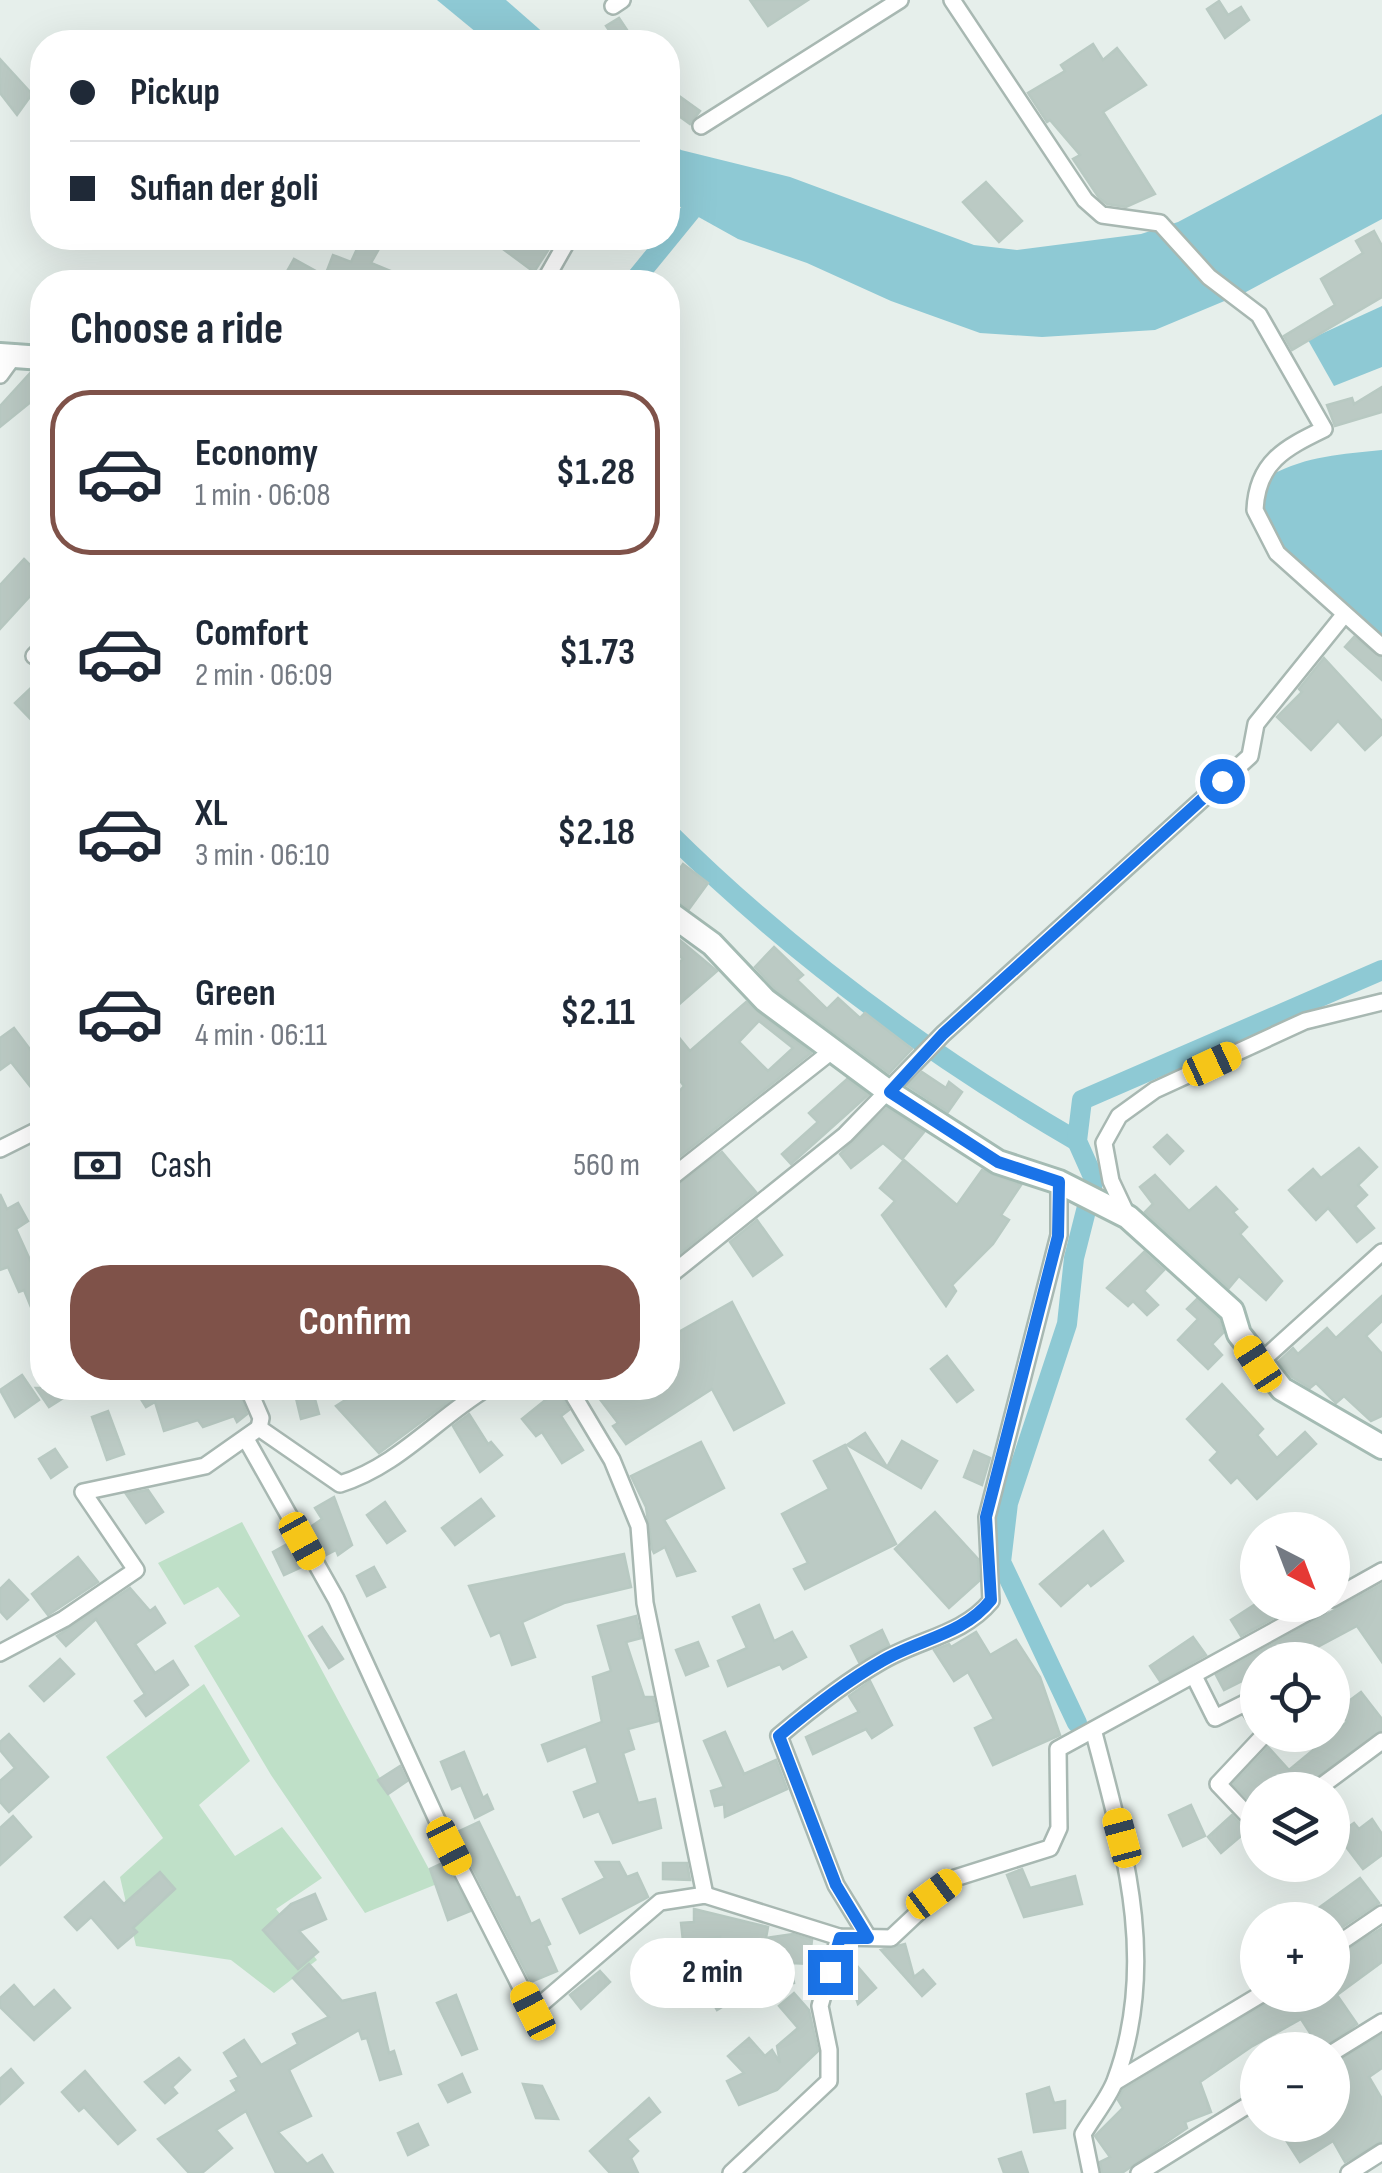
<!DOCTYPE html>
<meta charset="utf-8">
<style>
:root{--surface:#fff;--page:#f2f2f3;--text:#1f2937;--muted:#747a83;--line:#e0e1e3;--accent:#7f5249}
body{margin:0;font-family:"Sofia Sans Condensed",sans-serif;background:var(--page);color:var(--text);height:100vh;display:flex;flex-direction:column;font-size:38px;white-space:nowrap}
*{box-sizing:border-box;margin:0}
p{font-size:32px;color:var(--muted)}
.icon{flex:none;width:55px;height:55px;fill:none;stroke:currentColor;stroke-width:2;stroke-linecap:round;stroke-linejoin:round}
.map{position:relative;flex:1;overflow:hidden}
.drawer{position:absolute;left:30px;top:270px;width:650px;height:1130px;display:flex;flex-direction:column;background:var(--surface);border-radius:40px;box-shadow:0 10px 40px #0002}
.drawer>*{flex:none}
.banner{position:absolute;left:30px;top:30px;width:650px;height:220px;border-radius:40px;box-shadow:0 10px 40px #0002;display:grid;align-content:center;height:220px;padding:0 40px;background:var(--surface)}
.needle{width:65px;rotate:138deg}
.buttons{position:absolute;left:1240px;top:1512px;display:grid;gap:20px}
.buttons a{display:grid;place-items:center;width:110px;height:110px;border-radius:50%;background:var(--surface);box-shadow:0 10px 40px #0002;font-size:50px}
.end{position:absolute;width:45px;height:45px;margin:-22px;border:12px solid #1a73e8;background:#fff;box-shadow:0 0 0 5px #fff}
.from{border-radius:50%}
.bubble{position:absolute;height:70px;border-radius:35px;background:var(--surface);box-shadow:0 10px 40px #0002;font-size:32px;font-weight:700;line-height:70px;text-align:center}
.car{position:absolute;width:30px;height:60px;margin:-30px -15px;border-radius:12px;box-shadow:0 0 8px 2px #0007;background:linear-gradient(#f5c518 24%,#345 0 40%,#f5c518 0 76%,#345 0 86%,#f5c518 0)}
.banner b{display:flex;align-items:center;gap:35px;height:95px;font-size:38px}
.banner b+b{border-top:2px solid var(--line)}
.banner i{width:25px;height:25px;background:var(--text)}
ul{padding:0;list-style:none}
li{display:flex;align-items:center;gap:30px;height:165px;margin:0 20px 15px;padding:0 20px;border:5px solid transparent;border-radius:40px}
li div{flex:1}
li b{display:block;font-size:38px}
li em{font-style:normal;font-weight:700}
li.current{border-color:var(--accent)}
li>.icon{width:90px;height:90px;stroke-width:1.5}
h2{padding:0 40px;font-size:45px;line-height:120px}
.pay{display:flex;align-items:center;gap:25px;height:110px;padding:0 40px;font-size:38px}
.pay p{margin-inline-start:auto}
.button{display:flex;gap:20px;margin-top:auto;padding:20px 40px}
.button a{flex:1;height:115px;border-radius:40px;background:var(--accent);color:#fff;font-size:40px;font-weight:700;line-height:115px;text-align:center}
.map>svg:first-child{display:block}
</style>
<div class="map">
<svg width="1382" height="2173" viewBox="0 0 1382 2173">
<rect width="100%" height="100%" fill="#e6efeb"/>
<g fill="#bfe0c8">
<path d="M242,1522L437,1884L365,1913L271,1775L194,1646L240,1616L218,1587L184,1605L158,1563Z"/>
<path d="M204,1684L250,1761L199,1805L235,1856L282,1827L322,1878L276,1909L317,1960L274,1993L231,1960L136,1946L120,1877L163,1838L106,1757Z"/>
</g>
<g fill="#8ec9d4">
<path d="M437,0H506L554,42H488Z"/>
<path d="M1382,114V219L1246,292L1155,330L1042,337L980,333L891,301L807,263L738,239L668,200V139L681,150L790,177L974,245L1017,250L1141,234L1178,222Z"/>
<path d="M1382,306V367L1334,386L1308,340Z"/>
<path d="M1382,450V641L1289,555L1262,510L1271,475C1307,456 1342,454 1382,450Z"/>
</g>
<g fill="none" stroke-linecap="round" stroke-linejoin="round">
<g stroke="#8ec9d4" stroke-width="20">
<path d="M633,282L704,195"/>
<path d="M668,832C790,953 927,1054 1077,1141"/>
<path d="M1077,1723L1001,1562L1008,1503L1067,1324L1074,1258L1094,1179L1077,1141L1082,1100L1382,970"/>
</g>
</g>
<g fill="#bbcac4" stroke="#b8c9c2" stroke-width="2.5" fill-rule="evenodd">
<path d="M750,0H808L768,26Z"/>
<path d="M1219,1L1228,15L1241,7L1249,20L1225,38L1207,9Z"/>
<path d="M619,18L635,42H617L606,26Z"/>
<path d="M1093,44L1103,60L1117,48L1146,85L1103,112L1155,194L1126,207L1107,204L1099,198L1073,159L1080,155L1050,120L1047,122L1028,93L1065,71L1061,65Z"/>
<path d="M0,59L32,94L17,115L0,93Z"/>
<path d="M668,88L700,111L690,124L668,108Z"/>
<path d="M986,182L1022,221L999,242L963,202Z"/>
<path d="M1374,231L1382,246V297L1292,350L1284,336L1335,305L1321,279L1363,253L1356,241Z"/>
<path d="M362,238H385L371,263L417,282H281L294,259L325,276L333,255L351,262Z"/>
<path d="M488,238H556L534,272Z"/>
<path d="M31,372L42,379V393L0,427V406Z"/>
<path d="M1382,387V412L1335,426L1327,405L1352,398L1354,404Z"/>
<path d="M24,559L42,577V583L0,629V585Z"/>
<path d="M1354,637L1382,658V680L1345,647Z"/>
<path d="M1324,658L1382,721V734L1365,750L1338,721L1311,750L1277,717L1302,692L1299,689Z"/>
<path d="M35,684L42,692V731L15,703Z"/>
<path d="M683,864L708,883L689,909L668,897V886Z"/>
<path d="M676,937L717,971L668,1014V973L683,959L668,945Z"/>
<path d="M774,947L803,975L797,980L827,1009L838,998L860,1018L865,1013L912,1049L889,1073L775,989L755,967Z"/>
<path d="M746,1002L811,1053L669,1165L668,1136L676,1129L668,1119V1104L684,1086L668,1065V1024L690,1051ZM759,1021L793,1048L768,1071L739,1042Z"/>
<path d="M14,1028L35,1056L42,1050V1082L33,1090L11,1062L0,1070V1038Z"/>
<path d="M922,1072L946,1088L949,1082L962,1092L948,1112L908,1086Z"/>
<path d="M847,1079L868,1095L791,1164L782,1154L818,1122L809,1113Z"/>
<path d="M887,1108L924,1132L902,1159L883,1143L851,1168L840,1154Z"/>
<path d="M1167,1135L1183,1151L1170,1164L1154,1147Z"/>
<path d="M1359,1148L1377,1167L1358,1185L1367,1195L1355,1206L1374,1228L1357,1242L1328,1208L1316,1220L1289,1190L1313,1169L1321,1178Z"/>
<path d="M722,1152L756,1192L668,1263V1191Z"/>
<path d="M904,1160L957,1205L982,1170L1021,1185L1001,1215L1009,1220L993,1244L952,1285L956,1291L946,1306L882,1215L895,1201L880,1188Z"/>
<path d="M1155,1175L1189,1211L1216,1187L1237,1209L1233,1212L1247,1227L1240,1234L1282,1281L1266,1300L1239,1276L1229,1288L1145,1212L1153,1204L1140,1187Z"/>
<path d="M0,1194L7,1209L18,1203L28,1221L16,1229L35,1271L42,1268V1334L24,1290L19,1292L8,1267L0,1270Z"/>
<path d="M757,1220L782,1255L753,1276L730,1242Z"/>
<path d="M1144,1252L1164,1270L1144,1291L1158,1305L1147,1315L1133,1301L1128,1306L1107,1288Z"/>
<path d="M1382,1296V1321L1366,1336L1382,1354V1416L1371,1421L1344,1396L1336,1403L1316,1383L1310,1388L1292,1377L1279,1361L1293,1348L1298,1354L1327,1328L1336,1338Z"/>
<path d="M1197,1299L1219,1319L1223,1333L1212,1344L1222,1355L1208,1369L1178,1340L1198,1319L1187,1309Z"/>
<path d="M732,1302L784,1403L734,1430L712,1389L626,1444L613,1426L618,1423L593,1390L587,1396L582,1388H668V1338Z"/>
<path d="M947,1356L973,1390L957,1402L931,1369Z"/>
<path d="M22,1375L39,1400L15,1417L0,1390Z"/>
<path d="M1222,1384L1263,1429L1257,1435L1277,1458L1305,1432L1316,1444L1257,1499L1237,1477L1231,1483L1210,1460L1218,1452L1187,1419Z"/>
<path d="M36,1388H79L49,1407Z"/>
<path d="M134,1388H237L247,1414L237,1422L234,1416L203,1427L198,1420L164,1431L155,1402L146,1407Z"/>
<path d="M303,1388H312L319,1414L301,1419L294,1390Z"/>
<path d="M364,1388H467L379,1453L336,1406Z"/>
<path d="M558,1390L569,1410L561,1416L583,1450L562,1463L542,1432L536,1436L522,1419Z"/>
<path d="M108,1411L124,1454L107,1460L92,1417Z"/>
<path d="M469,1414L488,1444L491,1442L502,1455L480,1472L453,1426Z"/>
<path d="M865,1433L887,1467L902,1441L937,1461L921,1488L847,1445Z"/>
<path d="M701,1442L724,1488L664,1520L695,1571L677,1576L665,1547L654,1553L652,1549L646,1507L631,1476Z"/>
<path d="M845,1445L896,1544L805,1589L794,1569L808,1563L782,1514L829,1489L814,1461Z"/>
<path d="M55,1449L67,1467L51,1478L39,1459Z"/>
<path d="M974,1451L990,1458L982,1485L964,1477Z"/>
<path d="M148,1490L163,1512L146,1523L126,1494Z"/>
<path d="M334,1497L352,1545L338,1555L336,1550L324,1556L309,1528L322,1519L315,1508Z"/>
<path d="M481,1499L494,1516L455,1545L442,1528Z"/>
<path d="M385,1502L405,1531L387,1543L367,1515Z"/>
<path d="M935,1512L978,1559L979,1581L949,1608L895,1549Z"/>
<path d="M1103,1531L1123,1561L1091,1586L1088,1582L1061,1606L1040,1584Z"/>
<path d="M291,1542L304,1566L284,1575L273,1552Z"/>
<path d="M624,1554L631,1587L564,1603L522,1622L535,1657L512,1665L500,1632L491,1636L469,1586Z"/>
<path d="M78,1557L98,1582L48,1615L32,1594Z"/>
<path d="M374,1567L385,1587L367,1596L357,1576Z"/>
<path d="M9,1580L28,1600L7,1619L0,1611V1589Z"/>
<path d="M1382,1584V1662L1357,1626L1293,1660H1258V1673L1224,1690L1216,1675Z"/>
<path d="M130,1588L150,1611L155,1607L165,1623L135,1644L155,1673L173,1661L188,1685L146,1716L135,1701L145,1694L96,1619L66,1646L57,1636Z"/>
<path d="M759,1605L774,1641L792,1632L806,1657L783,1669L780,1664L728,1686L718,1661L747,1648L733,1617Z"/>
<path d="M1254,1605H1281L1285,1612L1241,1636L1231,1620Z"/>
<path d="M636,1616L641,1638L626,1642L644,1697H653L658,1721L628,1729L634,1749L623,1753L638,1803L655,1799L661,1828L613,1843L599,1811L584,1817L574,1792L598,1783L586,1746L548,1761L542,1745L602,1722L593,1677L611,1671L598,1626Z"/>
<path d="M322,1627L343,1659L329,1668L309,1636Z"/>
<path d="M882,1630L889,1645L859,1662L851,1646Z"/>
<path d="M976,1632L990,1655L1016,1640L1040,1677L1060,1735L993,1765L975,1728L994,1719L968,1672L954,1681L934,1650L949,1644L951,1647Z"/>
<path d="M1193,1637L1206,1655L1160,1681L1150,1666Z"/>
<path d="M698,1642L708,1666L686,1675L676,1650Z"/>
<path d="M60,1659L74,1674L44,1701L30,1686Z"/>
<path d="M870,1681L892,1725L872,1738L866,1729L813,1754L806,1737L859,1712L849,1696Z"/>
<path d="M1361,1692L1382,1719V1730L1300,1790H1258V1809L1233,1784L1268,1747L1289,1770L1347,1722L1338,1709Z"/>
<path d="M725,1732L744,1774L776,1760L787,1789L725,1817L724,1804L715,1806L711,1791L724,1787L704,1741Z"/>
<path d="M9,1734L48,1777L9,1812L0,1802V1781L15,1768L0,1750V1742Z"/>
<path d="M464,1752L483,1798L487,1795L493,1809L475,1818L461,1785L452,1789L441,1762Z"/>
<path d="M400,1766L407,1781L388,1794L378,1780Z"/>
<path d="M1191,1805L1205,1836L1183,1846L1169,1815Z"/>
<path d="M1232,1815L1247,1831L1221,1853L1208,1837Z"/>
<path d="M13,1816L31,1837L0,1865V1828Z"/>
<path d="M1372,1819L1382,1834V1855L1363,1869L1337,1835L1354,1823L1359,1829Z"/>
<path d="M479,1822L516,1898L519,1897L531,1924L539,1920L550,1944L546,1946L557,1971L531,1982L455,1833Z"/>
<path d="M445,1862L470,1911L448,1920L430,1869Z"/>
<path d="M596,1862H619L627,1877L637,1873L648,1897L580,1933L563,1899L605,1878Z"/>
<path d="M663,1863H687L690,1880L663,1879Z"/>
<path d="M1022,1869L1030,1888L1075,1876L1082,1904L1024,1917L1007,1875Z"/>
<path d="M160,1872L175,1889L133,1928L137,1932L118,1948L91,1917L77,1930L65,1917L104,1882L124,1904Z"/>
<path d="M1360,1878L1379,1903L1332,1934V1920H1302Z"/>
<path d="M315,1894L326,1919L299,1931L318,1952L298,1969L263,1930L291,1904Z"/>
<path d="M694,1909L768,1927L766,1938L793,1934L812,1940L809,1964L791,1963L794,1983L769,1987L765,1955L718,1947L720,1937L683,1941L681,1923L694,1922Z"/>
<path d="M1382,1928V1962L1337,1995L1357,2024L1321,2050L1301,2019L1251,2047L1200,2082L1211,2112L1185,2122L1187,2128L1122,2173H1102L1100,2162L1110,2157L1095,2136L1123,2108L1118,2100L1123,2090L1280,1995H1332V1959Z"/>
<path d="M905,1944L914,1977L923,1970L935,1984L922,1996L881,1950Z"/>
<path d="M846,1953L876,1988L858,2004L844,1961Z"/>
<path d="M678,1956L692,1972L661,2000L643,1980Z"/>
<path d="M309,1964L342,2001L375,1993L389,2053L394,2051L401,2074L380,2080L367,2038L362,2039L359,2030L289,2070L311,2116L278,2132L307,2164L322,2155L333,2173H276L246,2111L216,2130L232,2148L202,2173H189L158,2139L237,2091L231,2081L239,2077L224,2053L244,2040L261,2065L298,2044L293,2034L329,2017L293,1978Z"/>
<path d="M600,1971L610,1982L581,2009L570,1995Z"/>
<path d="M727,1974L740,1996L717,2010L704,1987Z"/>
<path d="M14,1985L34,2008L54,1990L70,2008L34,2040L0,2007V1998Z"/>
<path d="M794,1993L809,2010L818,2051L777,2090L739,2105L727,2081L744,2073L728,2056L749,2038L765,2056L772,2050L780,2063L777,2046L798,2028L779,2006Z"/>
<path d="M456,1995L477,2049L462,2055L437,2003Z"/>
<path d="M1382,2035V2068L1369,2077L1382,2099V2141L1345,2162L1333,2141L1300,2162L1282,2134L1297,2125H1332V2064Z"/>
<path d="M179,2058L190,2070L172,2087L177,2093L165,2103L145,2082Z"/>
<path d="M11,2069L23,2083L0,2104V2079Z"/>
<path d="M85,2071L135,2130L118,2144L84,2107L79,2111L62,2092Z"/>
<path d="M462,2074L470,2092L448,2102L439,2085Z"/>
<path d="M523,2084L542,2086L558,2119L536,2118Z"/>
<path d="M1049,2087L1054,2103L1065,2101V2128L1034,2132L1027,2094Z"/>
<path d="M649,2098L660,2112L627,2139L638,2151L631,2158L638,2173H610L590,2151Z"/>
<path d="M418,2124L428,2145L408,2155L398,2133Z"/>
<path d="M1021,2152L1028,2173H1004L999,2159Z"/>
</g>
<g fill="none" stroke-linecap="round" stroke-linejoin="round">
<g stroke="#a8b8b2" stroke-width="20">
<g id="street">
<path d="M952,0L1085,200L1102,215L1160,223L1209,277L1259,315L1324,429C1285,448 1257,462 1255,510L1277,553L1382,647"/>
<path d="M613,6L622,0"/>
<path d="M701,126L900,0"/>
<path d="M544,282L569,238"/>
<path d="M0,375L16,353"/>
<path d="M34,656L42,648"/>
<path d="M0,1149L42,1128"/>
<path d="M668,1180L833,1050"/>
<path d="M1127,1215L1111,1181L1104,1143L1119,1116L1155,1090L1305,1021L1382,1002"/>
<path d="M668,1277L845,1135L943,1034L1250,756L1256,724L1344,615"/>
<path d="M1258,1364L1382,1252"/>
<path d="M248,1388L261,1418L259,1428"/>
<path d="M569,1388L612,1460L639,1526L645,1603L705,1895"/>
<path d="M246,1439L336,1599L449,1846L533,2011L660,1902L705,1895L839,1937L891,1938L955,1878L1050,1848L1059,1828L1058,1749L1321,1605"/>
<path d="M1332,1599L1382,1571"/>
<path d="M0,1653L64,1619L136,1570L83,1492L205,1466L259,1428L340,1484C398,1466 436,1419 487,1388"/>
<path d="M1194,1676L1215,1718L1245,1703L1258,1721"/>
<path d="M1316,1790L1382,1741"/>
<path d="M1258,1826L1218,1784L1264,1735"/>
<path d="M868,1937L836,1885L779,1736C812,1708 845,1682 882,1661C919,1639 963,1635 991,1601L987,1517L1059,1235V1182"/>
<path d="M1332,1948L1382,1914"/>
<path d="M1332,2053L1382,2022"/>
<path d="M1115,2082L1260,1995"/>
<path d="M731,2173L829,2081V2050L820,2006L839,1937"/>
<path d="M1091,2173L1083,2134C1093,2117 1108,2099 1115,2081C1159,1964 1124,1848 1094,1733"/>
<path d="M1139,2173L1258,2099"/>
<path d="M1349,2173L1382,2152"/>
</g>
</g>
<g stroke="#a4bbb3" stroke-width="28">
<g id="secondary">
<path d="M0,355L42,358"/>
<path d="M668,912L712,944L765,1000L889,1092L998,1162L1059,1182L1128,1217L1232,1311L1239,1334L1282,1389L1382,1447"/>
</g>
</g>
<use href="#street" stroke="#fff" stroke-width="15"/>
<use href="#secondary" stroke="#fff" stroke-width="22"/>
</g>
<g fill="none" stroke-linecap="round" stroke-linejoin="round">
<path stroke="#1a73e8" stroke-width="12" d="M830,1972L840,1938H868L836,1885L779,1736C812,1708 845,1682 882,1661C919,1639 963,1635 991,1600L986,1517L1058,1236L1059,1182L998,1162L890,1092L943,1034L1222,781"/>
</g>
</svg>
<div class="buttons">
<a><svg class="needle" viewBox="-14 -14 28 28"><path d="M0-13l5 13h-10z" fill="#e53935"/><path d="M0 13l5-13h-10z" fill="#747a83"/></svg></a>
<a><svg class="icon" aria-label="locate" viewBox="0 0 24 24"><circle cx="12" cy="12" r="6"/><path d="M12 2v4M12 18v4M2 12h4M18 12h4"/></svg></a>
<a><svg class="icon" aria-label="layers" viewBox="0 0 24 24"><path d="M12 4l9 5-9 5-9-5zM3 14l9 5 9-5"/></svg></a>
<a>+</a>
<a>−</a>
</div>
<i class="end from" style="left:1222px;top:781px"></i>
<i class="end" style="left:830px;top:1972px"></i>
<div class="bubble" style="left:630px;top:1938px;width:165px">2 min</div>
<i class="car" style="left:1212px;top:1064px;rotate:65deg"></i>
<i class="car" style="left:1258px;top:1364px;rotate:327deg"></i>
<i class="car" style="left:302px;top:1541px;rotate:151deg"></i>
<i class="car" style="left:1122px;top:1838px;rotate:345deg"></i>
<i class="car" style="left:449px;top:1846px;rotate:153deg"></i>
<i class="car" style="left:934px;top:1894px;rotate:53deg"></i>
<i class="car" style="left:533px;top:2011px;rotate:333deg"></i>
<div class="banner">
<b><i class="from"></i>Pickup</b>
<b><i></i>Sufian der goli</b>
</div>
<section class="drawer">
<h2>Choose a ride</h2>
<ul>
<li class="current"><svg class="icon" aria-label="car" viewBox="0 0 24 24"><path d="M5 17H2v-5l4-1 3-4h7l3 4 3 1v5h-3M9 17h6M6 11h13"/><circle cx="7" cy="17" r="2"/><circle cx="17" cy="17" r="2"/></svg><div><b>Economy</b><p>1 min · 06:08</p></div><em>$1.28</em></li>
<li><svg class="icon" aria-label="car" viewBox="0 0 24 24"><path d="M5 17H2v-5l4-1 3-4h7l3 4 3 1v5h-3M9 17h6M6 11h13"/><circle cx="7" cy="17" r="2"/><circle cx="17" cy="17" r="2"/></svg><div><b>Comfort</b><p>2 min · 06:09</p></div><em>$1.73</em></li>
<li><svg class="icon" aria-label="car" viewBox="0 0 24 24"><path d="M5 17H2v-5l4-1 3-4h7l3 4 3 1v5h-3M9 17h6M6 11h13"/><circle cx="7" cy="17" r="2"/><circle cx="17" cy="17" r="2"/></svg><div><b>XL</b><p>3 min · 06:10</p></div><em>$2.18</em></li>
<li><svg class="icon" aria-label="car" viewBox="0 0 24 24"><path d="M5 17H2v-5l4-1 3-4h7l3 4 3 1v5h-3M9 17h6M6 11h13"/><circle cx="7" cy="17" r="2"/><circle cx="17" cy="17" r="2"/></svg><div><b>Green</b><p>4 min · 06:11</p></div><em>$2.11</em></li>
</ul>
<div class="pay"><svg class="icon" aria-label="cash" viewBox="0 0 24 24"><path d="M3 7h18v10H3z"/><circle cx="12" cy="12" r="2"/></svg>Cash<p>560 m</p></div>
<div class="button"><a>Confirm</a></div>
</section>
</div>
